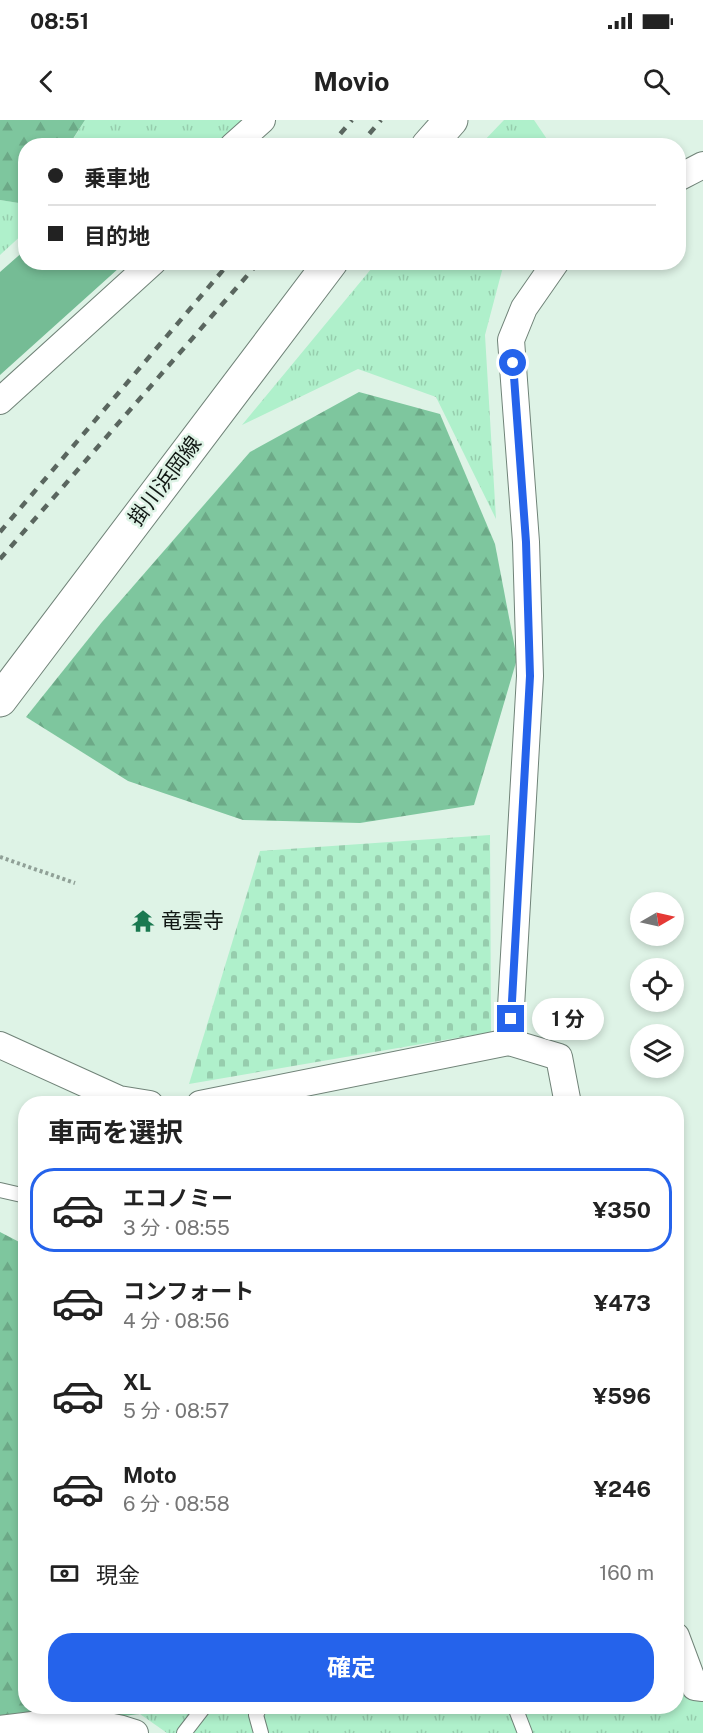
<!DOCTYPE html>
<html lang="ja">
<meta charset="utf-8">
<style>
:root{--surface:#fff;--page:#f6f6f6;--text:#222;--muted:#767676;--line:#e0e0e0;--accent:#2563eb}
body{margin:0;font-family:"Public Sans","Noto Sans JP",sans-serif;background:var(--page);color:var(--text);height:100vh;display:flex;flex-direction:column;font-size:22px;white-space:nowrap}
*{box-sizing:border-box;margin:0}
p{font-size:20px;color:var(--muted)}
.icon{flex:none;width:33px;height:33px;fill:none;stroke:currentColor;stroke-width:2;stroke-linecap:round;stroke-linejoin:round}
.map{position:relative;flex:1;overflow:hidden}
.sheet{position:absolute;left:18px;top:976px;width:666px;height:618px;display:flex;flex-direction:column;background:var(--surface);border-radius:24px;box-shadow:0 3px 9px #0003}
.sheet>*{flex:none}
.top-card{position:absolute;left:18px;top:18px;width:668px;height:132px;border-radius:24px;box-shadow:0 3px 9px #0003;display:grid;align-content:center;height:132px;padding:0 30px;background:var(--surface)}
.needle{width:39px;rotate:81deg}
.fabs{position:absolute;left:630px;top:772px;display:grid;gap:12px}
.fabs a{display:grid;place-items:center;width:54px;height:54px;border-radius:50%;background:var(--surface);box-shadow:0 3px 9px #0003;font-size:30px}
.end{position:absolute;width:27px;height:27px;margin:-14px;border:8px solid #2563eb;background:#fff;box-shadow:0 0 0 3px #fff}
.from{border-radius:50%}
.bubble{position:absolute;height:42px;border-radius:21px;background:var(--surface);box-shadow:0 3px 9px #0003;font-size:20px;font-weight:700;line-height:42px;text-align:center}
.top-card b{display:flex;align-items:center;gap:21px;height:57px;font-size:22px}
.top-card b+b{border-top:2px solid var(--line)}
.top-card i{width:15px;height:15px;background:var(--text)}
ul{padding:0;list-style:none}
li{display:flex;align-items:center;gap:18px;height:84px;margin:0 12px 9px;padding:0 18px;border:3px solid transparent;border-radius:24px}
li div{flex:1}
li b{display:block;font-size:22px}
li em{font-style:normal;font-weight:700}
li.active{border-color:var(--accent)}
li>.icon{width:54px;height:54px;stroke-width:1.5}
h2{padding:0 30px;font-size:27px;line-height:72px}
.pay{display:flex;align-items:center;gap:15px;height:66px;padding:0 30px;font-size:22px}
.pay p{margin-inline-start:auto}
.primary-button{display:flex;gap:12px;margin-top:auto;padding:12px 30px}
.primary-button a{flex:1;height:69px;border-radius:24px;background:var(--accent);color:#fff;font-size:24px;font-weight:700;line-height:69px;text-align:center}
.status{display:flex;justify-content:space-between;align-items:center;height:42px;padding:0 30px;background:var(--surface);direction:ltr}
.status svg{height:16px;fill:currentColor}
header{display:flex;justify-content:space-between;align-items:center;height:78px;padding:0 30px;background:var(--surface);font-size:27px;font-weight:700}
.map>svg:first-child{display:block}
</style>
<div class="status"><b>08:51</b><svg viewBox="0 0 49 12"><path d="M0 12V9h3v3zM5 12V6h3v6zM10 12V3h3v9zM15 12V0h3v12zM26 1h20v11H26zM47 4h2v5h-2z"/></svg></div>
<header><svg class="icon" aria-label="back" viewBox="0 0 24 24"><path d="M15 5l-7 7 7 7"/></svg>Movio<svg class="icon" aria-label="search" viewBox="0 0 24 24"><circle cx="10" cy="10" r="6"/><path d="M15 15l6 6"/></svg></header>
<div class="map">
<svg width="703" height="1613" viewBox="0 0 703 1613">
<defs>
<pattern id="grass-tufts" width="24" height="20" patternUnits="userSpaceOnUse" patternTransform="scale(1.5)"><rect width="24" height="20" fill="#aff0cb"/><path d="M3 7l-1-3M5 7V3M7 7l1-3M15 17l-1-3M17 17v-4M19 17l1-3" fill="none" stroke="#96cdad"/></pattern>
<pattern id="forest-firs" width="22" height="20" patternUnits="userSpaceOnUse" patternTransform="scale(1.5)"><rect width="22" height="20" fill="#7ec69e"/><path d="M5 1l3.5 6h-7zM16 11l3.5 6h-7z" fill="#6ca987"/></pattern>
<pattern id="cemetery-stones" width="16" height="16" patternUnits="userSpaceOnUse" patternTransform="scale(1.5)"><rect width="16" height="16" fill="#aff0cb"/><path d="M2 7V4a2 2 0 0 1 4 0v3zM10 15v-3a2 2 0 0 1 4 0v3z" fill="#96cdad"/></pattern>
</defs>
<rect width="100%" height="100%" fill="#def3e6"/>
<g fill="url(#grass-tufts)">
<path d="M85,0H266L241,25L69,26Z"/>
<path d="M504,0H534L551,25H480Z"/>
<path d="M0,80L26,84L25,112L0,135Z"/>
<path d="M376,143H504L485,215L496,399L436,277L358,249L242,305Z"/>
<path d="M677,1559L703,1568V1613H167L140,1594L146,1587H676Z"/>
</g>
<g fill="url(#forest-firs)">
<path d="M0,0H85L69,25L26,26L25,84L0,80Z"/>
<path d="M359,272L440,294L495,424L517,539L474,685L360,703L243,700L128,661L26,597L102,502L250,332Z"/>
<path d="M0,1112L25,1125L26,1587H146L140,1594L0,1610Z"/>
</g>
<path fill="url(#cemetery-stones)" d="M490,715L491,912L189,964L260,731Z"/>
<path fill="#75bc95" d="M25,130L26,142L114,143L119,148L0,255V152Z"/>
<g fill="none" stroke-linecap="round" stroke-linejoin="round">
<g stroke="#708378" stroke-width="16">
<g id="lane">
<path d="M0,1070L26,1076"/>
<path d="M260,1587L256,1595L261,1613"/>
<path d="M515,1587L525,1613"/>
<path d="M184,1613L204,1587"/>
</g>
</g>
<g stroke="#708378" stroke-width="28">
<g id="street">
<path d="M233,26L262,0"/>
<path d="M678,58L703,45"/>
<path d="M0,281L153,142"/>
<path d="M509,922L559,937L568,984"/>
<path d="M0,925L119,979L150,984"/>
<path d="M200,984L509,922L530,556L526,422L511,220L524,188L556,142"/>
<path d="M676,1516L695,1567L703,1568"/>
<path d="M0,1609C49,1602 87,1597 135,1613"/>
</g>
</g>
<g stroke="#708378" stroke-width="35">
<g id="primary">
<path d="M428,26L451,0"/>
<path d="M0,580L331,142"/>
</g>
</g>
<path stroke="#90a097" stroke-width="4" stroke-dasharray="3 3" stroke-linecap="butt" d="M0,737L75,763"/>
<use href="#lane" stroke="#fff" stroke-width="14"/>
<use href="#street" stroke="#fff" stroke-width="26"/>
<use href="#primary" stroke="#fff" stroke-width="33"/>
<g stroke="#5a665f" stroke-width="4.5" stroke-dasharray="8 8" stroke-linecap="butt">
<path d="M330,26L352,0"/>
<path d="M359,26L381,0"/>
<path d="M0,412L230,142"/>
<path d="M0,439L259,142"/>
</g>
</g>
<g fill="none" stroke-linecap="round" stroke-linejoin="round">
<path stroke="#2563eb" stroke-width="8" d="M511,899L530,556L526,422L513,243"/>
</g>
<defs>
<g id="temple-bare" transform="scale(1.8)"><path d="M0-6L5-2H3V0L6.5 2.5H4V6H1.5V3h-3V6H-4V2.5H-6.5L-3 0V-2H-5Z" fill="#1a7950" stroke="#def3e6" stroke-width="2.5" paint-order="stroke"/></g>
</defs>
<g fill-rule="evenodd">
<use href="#temple-bare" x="143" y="801"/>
</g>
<g text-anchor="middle" stroke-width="5" stroke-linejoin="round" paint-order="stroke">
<g font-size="21" fill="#101713" stroke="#def3e6">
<text transform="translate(165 361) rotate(-53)" y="7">掛川浜岡線</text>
</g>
<g font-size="21" fill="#101713" stroke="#def3e6" text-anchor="start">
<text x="161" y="808">竜雲寺</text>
</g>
</g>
</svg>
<div class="fabs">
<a><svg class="needle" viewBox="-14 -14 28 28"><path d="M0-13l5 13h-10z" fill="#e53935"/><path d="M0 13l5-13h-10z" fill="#767676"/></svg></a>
<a><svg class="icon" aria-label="locate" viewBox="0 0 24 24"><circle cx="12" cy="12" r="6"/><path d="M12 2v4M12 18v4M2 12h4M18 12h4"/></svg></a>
<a><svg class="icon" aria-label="layers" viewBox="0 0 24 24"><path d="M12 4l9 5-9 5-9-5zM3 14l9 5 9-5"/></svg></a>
</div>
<i class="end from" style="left:513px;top:243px"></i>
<i class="end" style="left:511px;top:899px"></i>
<div class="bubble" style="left:532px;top:878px;width:72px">1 分</div>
<div class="top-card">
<b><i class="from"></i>乗車地</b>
<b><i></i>目的地</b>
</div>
<section class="sheet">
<h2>車両を選択</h2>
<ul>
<li class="active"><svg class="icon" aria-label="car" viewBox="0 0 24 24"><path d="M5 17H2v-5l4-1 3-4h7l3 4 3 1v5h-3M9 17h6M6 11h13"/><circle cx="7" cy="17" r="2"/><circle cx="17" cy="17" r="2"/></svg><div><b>エコノミー</b><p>3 分 · 08:55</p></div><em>¥350</em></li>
<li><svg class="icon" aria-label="car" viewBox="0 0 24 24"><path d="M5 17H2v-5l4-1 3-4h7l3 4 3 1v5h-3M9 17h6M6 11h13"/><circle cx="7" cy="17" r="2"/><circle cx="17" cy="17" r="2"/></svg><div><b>コンフォート</b><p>4 分 · 08:56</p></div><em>¥473</em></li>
<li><svg class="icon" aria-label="car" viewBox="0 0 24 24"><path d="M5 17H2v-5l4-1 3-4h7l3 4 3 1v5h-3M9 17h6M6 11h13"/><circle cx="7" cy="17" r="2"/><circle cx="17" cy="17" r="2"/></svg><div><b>XL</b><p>5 分 · 08:57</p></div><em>¥596</em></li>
<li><svg class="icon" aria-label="car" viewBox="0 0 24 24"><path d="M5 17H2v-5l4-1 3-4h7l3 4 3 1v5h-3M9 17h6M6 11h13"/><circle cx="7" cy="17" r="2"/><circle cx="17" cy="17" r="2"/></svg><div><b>Moto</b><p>6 分 · 08:58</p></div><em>¥246</em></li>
</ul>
<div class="pay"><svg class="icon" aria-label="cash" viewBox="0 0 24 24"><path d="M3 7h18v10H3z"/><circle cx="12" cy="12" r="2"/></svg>現金<p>160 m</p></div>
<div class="primary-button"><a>確定</a></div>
</section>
</div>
